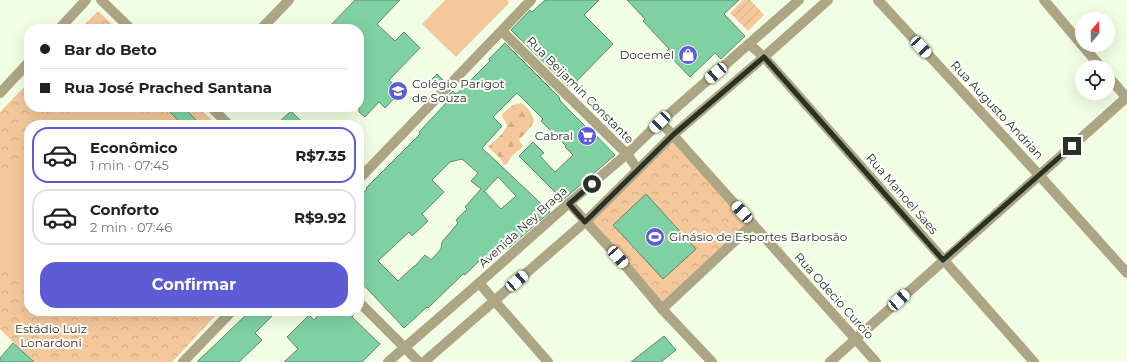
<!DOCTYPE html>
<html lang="pt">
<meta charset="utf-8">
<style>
:root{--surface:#fff;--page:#f6f6f6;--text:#202124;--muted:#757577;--line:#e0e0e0;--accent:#5c5cd4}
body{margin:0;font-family:Montserrat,sans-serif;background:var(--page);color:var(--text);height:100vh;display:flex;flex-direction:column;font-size:15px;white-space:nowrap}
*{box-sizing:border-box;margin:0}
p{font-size:13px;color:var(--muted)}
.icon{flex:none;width:22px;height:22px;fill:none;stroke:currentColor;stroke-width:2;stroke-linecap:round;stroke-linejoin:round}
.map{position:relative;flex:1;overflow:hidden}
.sheet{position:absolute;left:24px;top:120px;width:340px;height:196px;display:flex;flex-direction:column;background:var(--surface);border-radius:16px;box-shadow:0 4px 16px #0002}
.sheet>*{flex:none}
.top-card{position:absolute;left:24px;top:24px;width:340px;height:88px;border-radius:16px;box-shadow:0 4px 16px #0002;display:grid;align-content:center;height:88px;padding:0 16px;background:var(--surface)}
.needle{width:26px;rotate:20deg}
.fabs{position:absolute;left:1075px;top:12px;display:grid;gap:8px}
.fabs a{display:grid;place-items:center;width:40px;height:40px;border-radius:50%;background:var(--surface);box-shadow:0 4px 16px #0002;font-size:20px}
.end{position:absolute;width:18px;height:18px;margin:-9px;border:5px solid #2c3125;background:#fff;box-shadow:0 0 0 2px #fff}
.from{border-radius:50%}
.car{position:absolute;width:12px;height:24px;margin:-12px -6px;border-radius:5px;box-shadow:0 0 3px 1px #0007;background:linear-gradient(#fff 24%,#345 0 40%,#fff 0 76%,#345 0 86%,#fff 0)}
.top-card b{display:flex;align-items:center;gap:14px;height:38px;font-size:15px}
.top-card b+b{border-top:1px solid var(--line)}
.top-card i{width:10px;height:10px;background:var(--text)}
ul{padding:7px 0 0;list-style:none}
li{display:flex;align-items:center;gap:12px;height:56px;margin:0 8px 6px;padding:0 8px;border:2px solid var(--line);border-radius:16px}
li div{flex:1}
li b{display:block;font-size:15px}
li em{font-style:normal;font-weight:700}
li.on{border-color:var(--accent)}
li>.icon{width:36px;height:36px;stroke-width:1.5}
.button{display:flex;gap:8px;margin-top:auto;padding:8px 16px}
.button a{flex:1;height:46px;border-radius:16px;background:var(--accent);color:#fff;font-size:16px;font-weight:700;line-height:46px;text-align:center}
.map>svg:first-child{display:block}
</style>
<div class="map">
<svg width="1127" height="362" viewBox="0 0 1127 362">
<defs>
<pattern id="forest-firs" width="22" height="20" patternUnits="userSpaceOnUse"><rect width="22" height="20" fill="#f4c89b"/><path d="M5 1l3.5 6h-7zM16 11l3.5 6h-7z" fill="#d1ac85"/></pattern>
<pattern id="park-crowns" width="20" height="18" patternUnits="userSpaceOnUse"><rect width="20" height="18" fill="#f4c89b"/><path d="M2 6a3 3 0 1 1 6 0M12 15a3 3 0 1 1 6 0" fill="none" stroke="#d1ac85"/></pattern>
<pattern id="garden-furrows" width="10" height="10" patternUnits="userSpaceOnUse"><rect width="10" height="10" fill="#f4c89b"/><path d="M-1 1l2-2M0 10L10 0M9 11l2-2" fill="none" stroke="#d1ac85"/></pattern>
</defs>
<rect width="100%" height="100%" fill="#f2fee3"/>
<path fill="url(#forest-firs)" d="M521,103C528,107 531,112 534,120L531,127L519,140L523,146C521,150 519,150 515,153C512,155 509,160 507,164L504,165L500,158L488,147L501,135L507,126C507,121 502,120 502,114L513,105Z"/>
<g fill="url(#park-crowns)">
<path d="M98,11L117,29H80Z"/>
<path d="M29,82V107H198L217,125H29V311H220L172,362H33L0,329V112Z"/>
<path d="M674,141L749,223L663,304L588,223Z"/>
</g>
<path fill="url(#garden-furrows)" d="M743,0H750L764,15L748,31L730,13Z"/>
<g fill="#f4c89b">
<path d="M445,0H507L509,3L456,57L422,24Z"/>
<path d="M76,107H132L153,125H58Z"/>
<path d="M29,155V293L0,265V184Z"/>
</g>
<g fill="#7fd1a2" stroke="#658571" fill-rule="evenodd">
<path d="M355,0H400L377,24L395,41L404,32L420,48L389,80L401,91L385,108L379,102L365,117L359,112V29H327Z"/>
<path d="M545,0H599L584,15L613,44L570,88L511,30L530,10L532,12Z"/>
<path d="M627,0H739L724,14L745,36L721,59L715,53L690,77L666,52L669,49L643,21L645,19Z"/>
<path d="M505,43L560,98L559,99L566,107L586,127L587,126L615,155L563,200L519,156L533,142L544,153L540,156L555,172L573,155L565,147L566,146L541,121L543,119L517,93L493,117L502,126L482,148L550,212L506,250L500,244L482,262L480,260L465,275L463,274L428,308L427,307L404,328L359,280V197L367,189L366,188L420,134L419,132L448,101L445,98L453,91L456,94L462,89L490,61L489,59ZM462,159L478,173L471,181L481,189L465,207L467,209L456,220L458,223L442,242L441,249L431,260L425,255L415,266H414L398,281L378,261L409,232L412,236L428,221L422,214L444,192L432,180L450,162ZM498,177L516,196L501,209L484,191V192Z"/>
<path d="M437,74L444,81L436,89L429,82Z"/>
<path d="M165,107H183L201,125H183Z"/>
<path d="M291,111L305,125H276Z"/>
<path d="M646,194L696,249L663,279L613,225Z"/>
<path d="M250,311H277L255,333L262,340L239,362H197Z"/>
<path d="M322,311H357L352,317L380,344L362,362H284L298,349L287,337L309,315L314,320Z"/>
<path d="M664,336L676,350L661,362H631Z"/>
<path d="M13,343L34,362H0V358Z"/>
</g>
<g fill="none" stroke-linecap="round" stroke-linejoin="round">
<g stroke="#ada684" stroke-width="10">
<path d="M101,0L131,29"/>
<path d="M878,0L1039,175L1127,273"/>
<path d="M1044,0L1082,45"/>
<path d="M59,29L86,0"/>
<path d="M261,29L289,0"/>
<path d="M502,31L627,154L638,170"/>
<path d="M749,44L764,57L1034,362"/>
<path d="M1082,45L1101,67"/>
<path d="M1108,76L1126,97"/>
<path d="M0,93L29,62"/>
<path d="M211,107L229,125"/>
<path d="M660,122L673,135L876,362"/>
<path d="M359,179L531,0"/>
<path d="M569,203L618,257L662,309L712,362"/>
<path d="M479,283L548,362"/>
<path d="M359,302L419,362"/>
<path d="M662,309L753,224"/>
<path d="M183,362L232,311"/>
<path d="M830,362L1127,97"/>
</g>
<g stroke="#ada684" stroke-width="10">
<path d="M388,362L479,283L569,203L627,154L660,122L799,0"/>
<path d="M424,362L585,222L673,135L764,57L828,0"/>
</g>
</g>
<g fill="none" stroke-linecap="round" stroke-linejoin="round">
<path stroke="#2c3125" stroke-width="5" d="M592,184L569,204L585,222L673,135L764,57L943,260L1072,146"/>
</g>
<defs>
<g id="shop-disc" transform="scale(1)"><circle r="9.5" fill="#5c5cd4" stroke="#fff"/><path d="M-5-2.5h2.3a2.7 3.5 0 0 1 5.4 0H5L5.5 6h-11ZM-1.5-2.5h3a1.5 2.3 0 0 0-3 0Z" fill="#fff"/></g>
<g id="school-disc" transform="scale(1)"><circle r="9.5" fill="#5c5cd4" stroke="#fff"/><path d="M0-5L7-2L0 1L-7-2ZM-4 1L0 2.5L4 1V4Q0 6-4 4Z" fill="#fff"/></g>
<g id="supermarket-disc" transform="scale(1)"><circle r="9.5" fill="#5c5cd4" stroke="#fff"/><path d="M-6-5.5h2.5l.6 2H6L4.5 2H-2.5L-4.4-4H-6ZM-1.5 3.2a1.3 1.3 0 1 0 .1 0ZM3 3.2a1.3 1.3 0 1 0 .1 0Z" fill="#fff"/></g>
<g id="stadium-disc" transform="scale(1)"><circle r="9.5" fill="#5c5cd4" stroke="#fff"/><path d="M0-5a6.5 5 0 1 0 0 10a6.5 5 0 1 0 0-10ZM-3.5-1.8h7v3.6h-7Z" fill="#fff"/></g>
</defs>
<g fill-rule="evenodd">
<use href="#shop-disc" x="688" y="55"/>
<use href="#school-disc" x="398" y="91"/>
<use href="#supermarket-disc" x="587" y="136"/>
<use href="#stadium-disc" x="655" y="237"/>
</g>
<g text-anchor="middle" stroke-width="4" stroke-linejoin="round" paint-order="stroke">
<g font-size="12" fill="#2c3125" stroke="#fff" text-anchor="end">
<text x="674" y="59">Docemel</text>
<text x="412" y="88" text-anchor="start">Colégio Parigot<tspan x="412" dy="14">de Souza</tspan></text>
<text x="573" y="140">Cabral</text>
<text x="669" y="241" text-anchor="start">Ginásio de Esportes Barbosão</text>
</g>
<g font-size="12" fill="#2c3125" stroke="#fff">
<text transform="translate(580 90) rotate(45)" y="4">Rua Beijamin Constante</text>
<text transform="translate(997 110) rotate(47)" y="4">Rua Augusto Andrian</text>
<text transform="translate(902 194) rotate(49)" y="4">Rua Manoel Saes</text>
<text transform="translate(523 227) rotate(-42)" y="4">Avenida Ney Braga</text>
<text transform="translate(834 296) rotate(48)" y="4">Rua Odecio Curcio</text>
</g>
<g font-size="12" fill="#442c11" stroke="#fff">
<text x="51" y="333">Estádio Luiz<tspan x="51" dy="14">Lonardoni</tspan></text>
</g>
</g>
</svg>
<div class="fabs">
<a><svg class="needle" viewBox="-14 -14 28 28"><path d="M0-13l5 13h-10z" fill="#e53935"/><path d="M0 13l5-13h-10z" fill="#757577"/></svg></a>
<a><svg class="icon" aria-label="locate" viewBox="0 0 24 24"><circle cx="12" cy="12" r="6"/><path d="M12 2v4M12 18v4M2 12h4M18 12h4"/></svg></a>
</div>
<i class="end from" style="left:592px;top:184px"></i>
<i class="end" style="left:1072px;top:146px"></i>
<i class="car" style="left:921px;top:47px;rotate:137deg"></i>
<i class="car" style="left:716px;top:73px;rotate:229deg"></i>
<i class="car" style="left:660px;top:122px;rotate:225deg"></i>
<i class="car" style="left:742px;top:212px;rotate:318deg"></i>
<i class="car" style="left:618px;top:257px;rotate:139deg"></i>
<i class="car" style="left:517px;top:281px;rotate:49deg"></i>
<i class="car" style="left:899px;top:300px;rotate:48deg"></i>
<div class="top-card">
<b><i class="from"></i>Bar do Beto</b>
<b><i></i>Rua José Prached Santana</b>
</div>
<section class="sheet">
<ul>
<li class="on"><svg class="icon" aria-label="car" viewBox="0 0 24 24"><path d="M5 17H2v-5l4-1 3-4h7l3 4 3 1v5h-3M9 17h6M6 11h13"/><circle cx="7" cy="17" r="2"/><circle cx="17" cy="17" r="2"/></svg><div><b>Econômico</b><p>1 min · 07:45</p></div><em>R$7.35</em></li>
<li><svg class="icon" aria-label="car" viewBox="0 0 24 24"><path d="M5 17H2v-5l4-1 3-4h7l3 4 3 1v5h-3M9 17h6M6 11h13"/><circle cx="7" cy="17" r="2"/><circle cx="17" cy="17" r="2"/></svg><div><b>Conforto</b><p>2 min · 07:46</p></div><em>R$9.92</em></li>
</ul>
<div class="button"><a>Confirmar</a></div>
</section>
</div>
